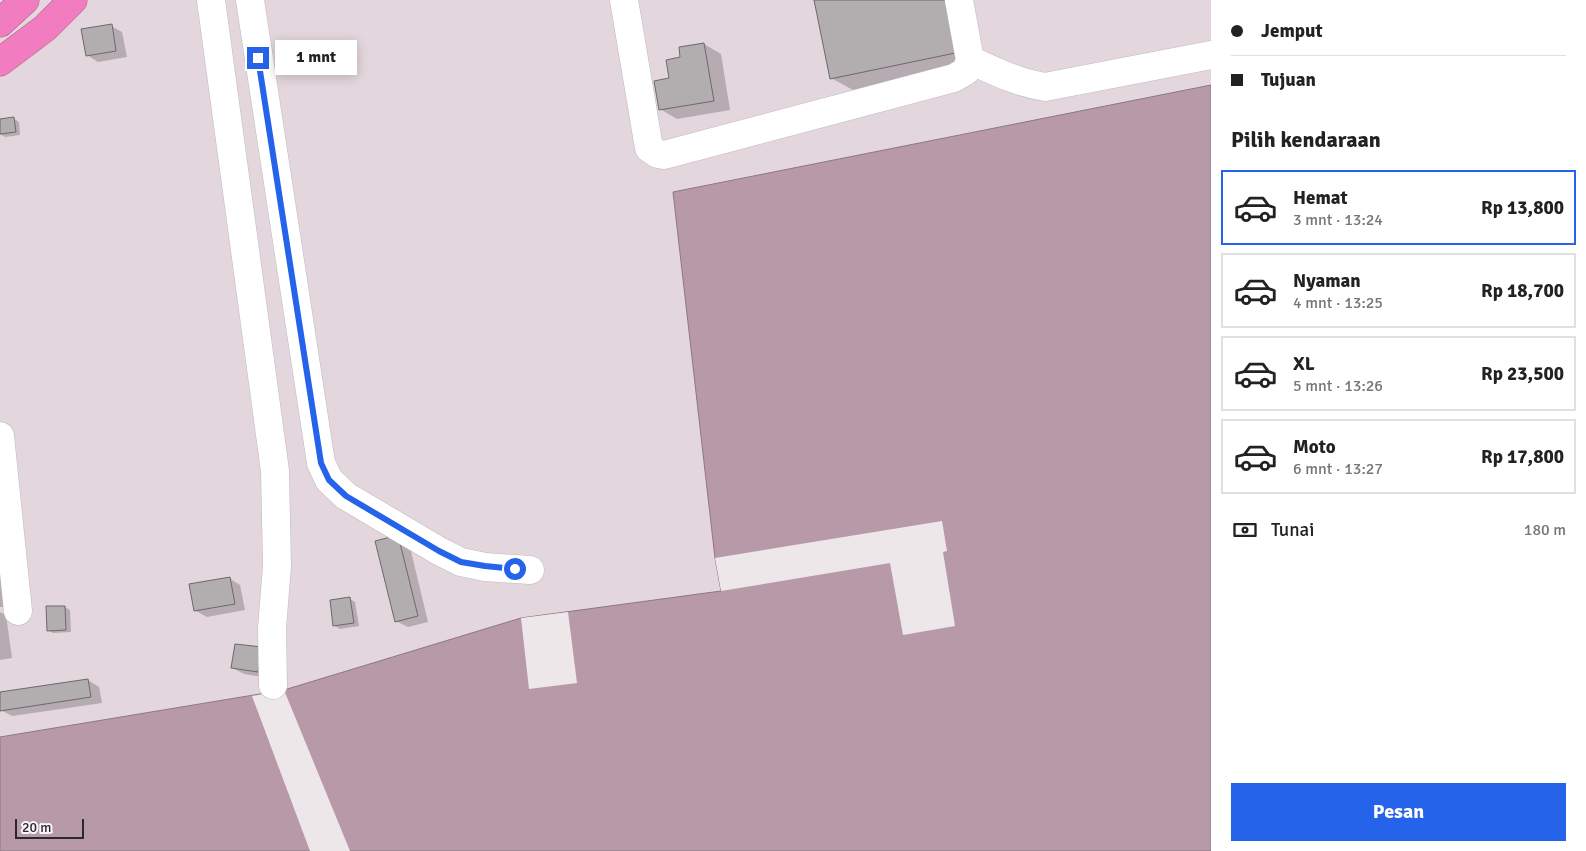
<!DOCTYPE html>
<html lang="id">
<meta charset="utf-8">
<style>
:root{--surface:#fff;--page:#f2f2f2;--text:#222;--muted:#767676;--line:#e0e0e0;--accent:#2563eb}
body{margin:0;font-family:Signika,sans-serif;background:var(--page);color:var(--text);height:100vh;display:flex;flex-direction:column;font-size:19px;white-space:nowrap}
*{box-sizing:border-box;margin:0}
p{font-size:16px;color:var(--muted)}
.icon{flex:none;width:28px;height:28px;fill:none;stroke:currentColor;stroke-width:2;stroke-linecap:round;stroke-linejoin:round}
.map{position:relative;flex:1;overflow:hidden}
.sheet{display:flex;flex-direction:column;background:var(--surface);width:375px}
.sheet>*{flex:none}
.guide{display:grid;align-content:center;height:110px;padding:0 20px;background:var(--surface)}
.scale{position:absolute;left:15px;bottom:12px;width:69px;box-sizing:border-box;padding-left:5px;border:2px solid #2a2829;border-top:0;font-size:14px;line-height:18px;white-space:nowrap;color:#2a2829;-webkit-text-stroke:4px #faf5f7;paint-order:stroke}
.end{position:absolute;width:22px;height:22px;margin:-11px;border:6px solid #2563eb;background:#fff;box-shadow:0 0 0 2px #fff}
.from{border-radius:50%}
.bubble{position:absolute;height:35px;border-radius:0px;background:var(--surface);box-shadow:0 2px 12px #0003;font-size:16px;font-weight:700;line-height:35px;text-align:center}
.guide b{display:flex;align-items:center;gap:18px;height:48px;font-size:19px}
.guide b+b{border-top:1px solid var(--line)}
.guide i{width:12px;height:12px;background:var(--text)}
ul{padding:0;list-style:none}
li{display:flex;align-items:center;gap:15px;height:75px;margin:0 10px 8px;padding:0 10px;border:2px solid var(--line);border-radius:0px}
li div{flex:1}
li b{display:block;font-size:19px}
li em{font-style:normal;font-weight:700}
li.active{border-color:var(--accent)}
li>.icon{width:45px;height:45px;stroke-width:1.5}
h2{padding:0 20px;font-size:22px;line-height:60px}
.pay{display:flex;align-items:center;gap:12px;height:55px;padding:0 20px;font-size:19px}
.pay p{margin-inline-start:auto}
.action{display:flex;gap:10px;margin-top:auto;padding:10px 20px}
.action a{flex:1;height:58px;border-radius:0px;background:var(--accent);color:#fff;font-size:20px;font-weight:700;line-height:58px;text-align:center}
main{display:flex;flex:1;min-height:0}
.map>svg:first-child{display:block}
</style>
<main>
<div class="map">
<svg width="1211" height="851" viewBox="0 0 1211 851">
<rect width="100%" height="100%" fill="#ede7ea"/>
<path fill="#e3d6dc" d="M0,0H1211V85L673,193L715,558L721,591L521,618L284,690L0,737Z"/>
<path fill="#b799a8" stroke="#8d7782" d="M1211,85V851H0V737L284,690L521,618L721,591L715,558L673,192Z"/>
<g fill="#ede7ea">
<path d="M942,521L947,551L943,552L955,626L903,635L890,563L721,591L715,558Z"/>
<path d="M568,612L577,683L529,689L521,618Z"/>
<path d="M284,690L350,851H310L252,696Z"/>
</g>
<g fill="#0003">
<path d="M815,0H968L981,64L853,90L831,78Z"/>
<path d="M111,26L122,32L127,57L98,62L87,55Z"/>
<path d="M704,44L721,54L730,110L677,119L660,109L671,79L682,58Z"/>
<path d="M14,119L19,122L20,135L5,137L0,134V120Z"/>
<path d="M377,542L409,543L428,622L408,627L396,621Z"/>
<path d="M0,569L5,607H0Z"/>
<path d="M229,578L240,585L245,610L207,617L196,611Z"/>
<path d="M350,599L355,602L359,626L340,629L335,626Z"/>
<path d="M65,607L70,610L71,632L53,633L48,630Z"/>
<path d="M0,612L6,615L12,658L0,660Z"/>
<path d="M261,649L269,678L244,674L233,668Z"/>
<path d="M88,680L99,687L102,703L12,716L1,710L0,693Z"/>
</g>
<g fill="#b2adaf" stroke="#6d686b">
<path d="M814,0H949L960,52L830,79Z"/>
<path d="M112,24L116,51L86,56L81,29Z"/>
<path d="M704,43L714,101L659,110L654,81L669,78L666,60L680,57L679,47Z"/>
<path d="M14,117L16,132L0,134V119Z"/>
<path d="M398,535L418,616L395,622L375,541Z"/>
<path d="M230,577L235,604L194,611L189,584Z"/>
<path d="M350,597L354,623L333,626L330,600Z"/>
<path d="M46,606H65L66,630L47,631Z"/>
<path d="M235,644L262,647L258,672L231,668Z"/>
<path d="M88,679L91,697L0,711V692Z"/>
</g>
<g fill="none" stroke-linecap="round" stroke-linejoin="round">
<g stroke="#c0babd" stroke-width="29">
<g id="minor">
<path d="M211,0L275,471L277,566L272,628L273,685"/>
<path d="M250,0L321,463L329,480L346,496L439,551L461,562L485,567L530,570"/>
<path d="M624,0L649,148L658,154L664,155L954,78L966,71L970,60L959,0"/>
<path d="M970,60C995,71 1018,83 1045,87L1211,55"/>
<path d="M0,436L18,611"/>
</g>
</g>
<g stroke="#ab5f8a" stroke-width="29">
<g id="highway">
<path d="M0,23L25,0"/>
<path d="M0,62L45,28L73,0"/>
</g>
</g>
<use href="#minor" stroke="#fff" stroke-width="28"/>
<use href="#highway" stroke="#f17cbf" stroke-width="28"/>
</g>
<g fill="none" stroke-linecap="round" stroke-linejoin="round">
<path stroke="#2563eb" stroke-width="6" d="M258,58L321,463L329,480L346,496L439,551L461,562L485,566L515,569"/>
</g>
</svg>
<div class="scale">20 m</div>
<i class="end from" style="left:515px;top:569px"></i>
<i class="end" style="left:258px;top:58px"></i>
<div class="bubble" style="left:275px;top:40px;width:82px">1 mnt</div>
</div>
<section class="sheet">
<div class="guide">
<b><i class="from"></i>Jemput</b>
<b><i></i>Tujuan</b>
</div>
<h2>Pilih kendaraan</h2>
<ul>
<li class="active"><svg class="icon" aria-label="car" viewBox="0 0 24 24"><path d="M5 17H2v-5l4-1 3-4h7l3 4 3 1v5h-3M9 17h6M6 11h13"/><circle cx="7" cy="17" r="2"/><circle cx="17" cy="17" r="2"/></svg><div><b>Hemat</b><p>3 mnt · 13:24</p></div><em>Rp 13,800</em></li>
<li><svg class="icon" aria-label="car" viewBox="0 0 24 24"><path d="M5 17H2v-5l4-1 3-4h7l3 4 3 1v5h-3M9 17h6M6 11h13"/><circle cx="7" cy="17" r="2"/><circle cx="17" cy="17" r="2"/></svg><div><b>Nyaman</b><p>4 mnt · 13:25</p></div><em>Rp 18,700</em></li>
<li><svg class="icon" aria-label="car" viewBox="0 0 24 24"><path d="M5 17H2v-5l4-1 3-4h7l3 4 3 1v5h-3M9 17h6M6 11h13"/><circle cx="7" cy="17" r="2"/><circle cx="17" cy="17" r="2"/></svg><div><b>XL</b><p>5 mnt · 13:26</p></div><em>Rp 23,500</em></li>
<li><svg class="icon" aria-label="car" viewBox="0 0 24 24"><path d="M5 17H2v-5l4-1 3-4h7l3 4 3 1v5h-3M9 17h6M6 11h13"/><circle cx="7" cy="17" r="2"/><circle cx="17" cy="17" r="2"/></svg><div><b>Moto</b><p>6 mnt · 13:27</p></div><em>Rp 17,800</em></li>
</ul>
<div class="pay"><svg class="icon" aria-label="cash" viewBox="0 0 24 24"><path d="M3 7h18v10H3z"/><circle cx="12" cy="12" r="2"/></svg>Tunai<p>180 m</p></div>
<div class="action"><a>Pesan</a></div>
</section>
</main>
